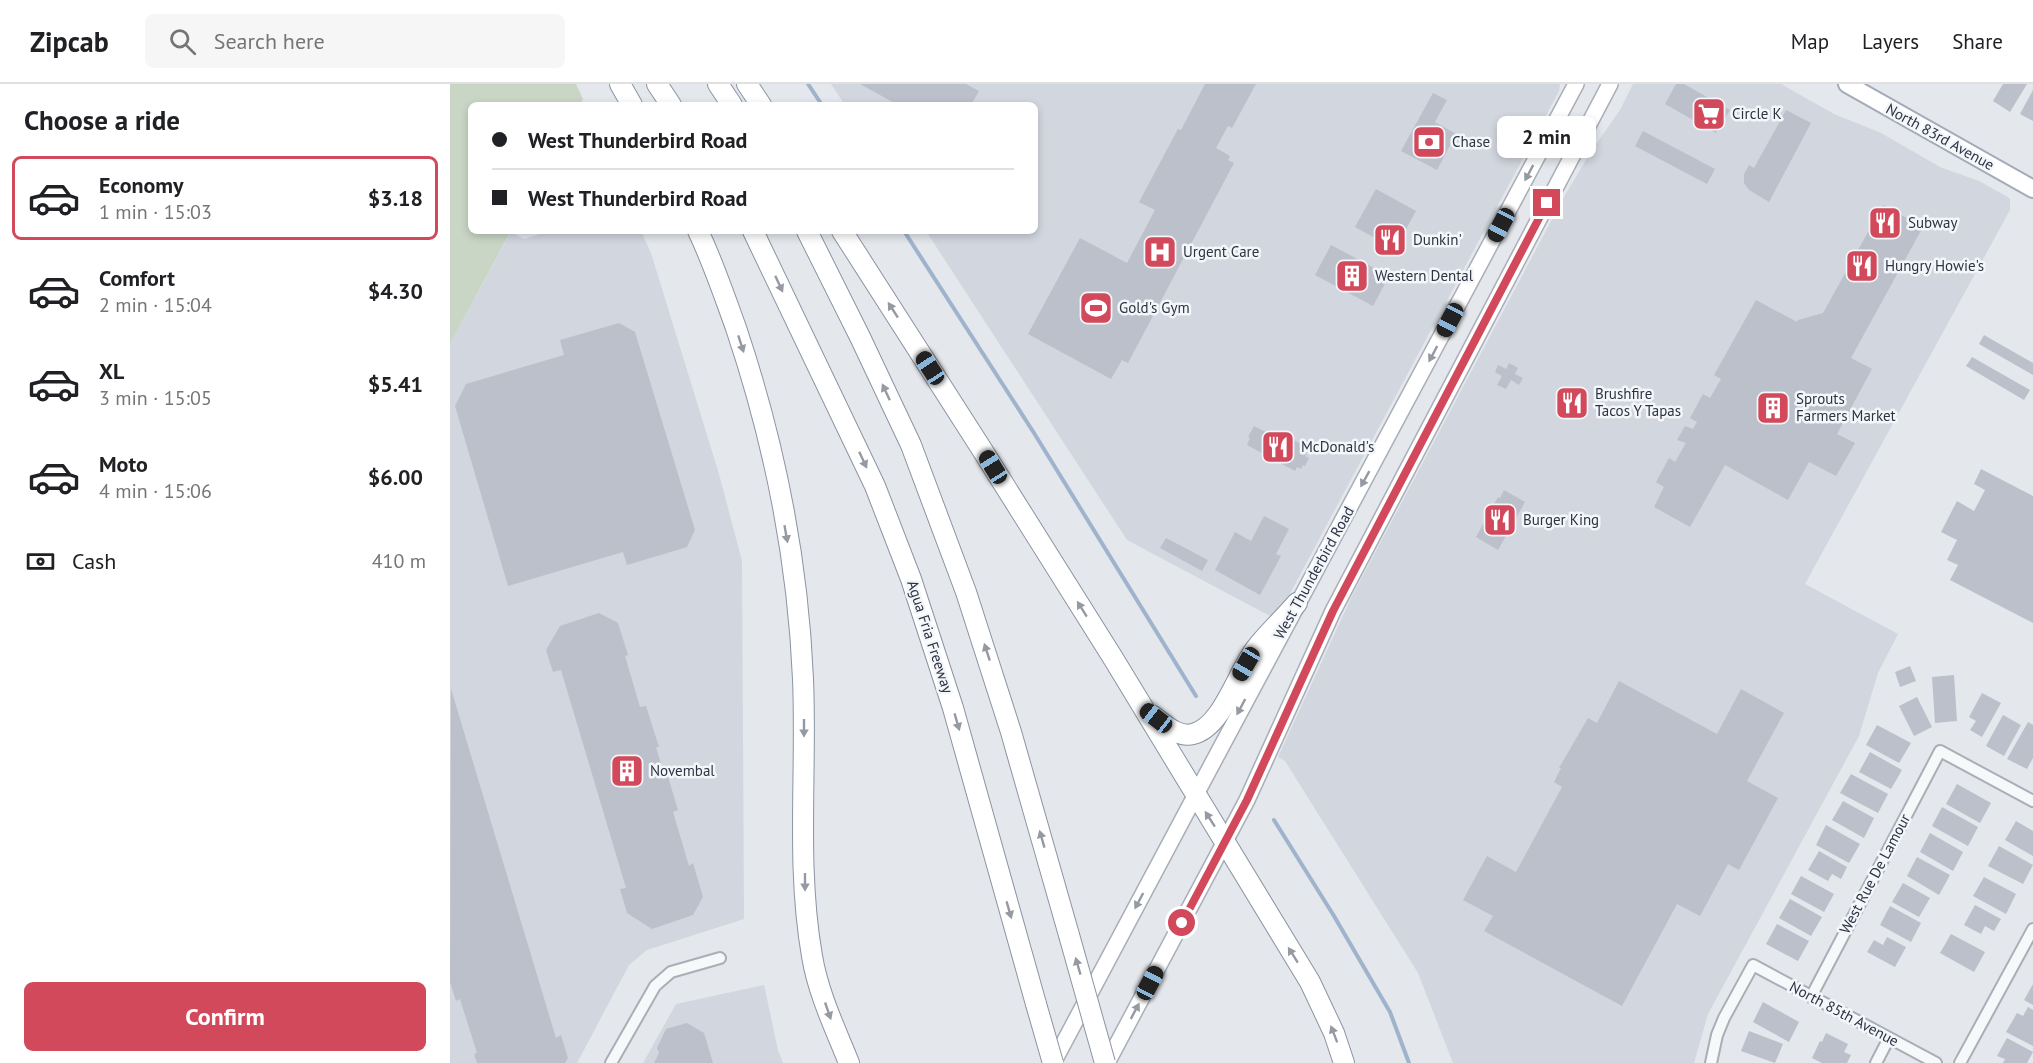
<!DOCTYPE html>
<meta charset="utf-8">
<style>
:root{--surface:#fff;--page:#f6f6f6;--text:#202124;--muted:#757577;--line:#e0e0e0;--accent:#d1495b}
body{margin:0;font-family:"PT Sans",sans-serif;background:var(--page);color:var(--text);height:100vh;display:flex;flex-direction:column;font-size:22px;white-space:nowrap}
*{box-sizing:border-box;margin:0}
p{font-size:20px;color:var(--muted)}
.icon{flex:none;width:33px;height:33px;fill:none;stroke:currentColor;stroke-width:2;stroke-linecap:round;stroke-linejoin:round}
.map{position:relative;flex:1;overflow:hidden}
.sheet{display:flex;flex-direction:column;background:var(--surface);width:450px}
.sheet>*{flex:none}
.banner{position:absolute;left:18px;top:18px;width:570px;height:132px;border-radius:9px;box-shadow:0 3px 9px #0003;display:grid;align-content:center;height:132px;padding:0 24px;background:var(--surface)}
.end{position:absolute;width:27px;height:27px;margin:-14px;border:8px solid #d1495b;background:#fff;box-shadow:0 0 0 3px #fff}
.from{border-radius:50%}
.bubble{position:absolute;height:42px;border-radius:9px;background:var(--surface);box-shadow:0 3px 9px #0003;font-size:20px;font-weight:700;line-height:42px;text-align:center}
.car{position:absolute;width:18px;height:36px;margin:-18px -9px;border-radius:8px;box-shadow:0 0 4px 2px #0007;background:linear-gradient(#222 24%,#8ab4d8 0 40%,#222 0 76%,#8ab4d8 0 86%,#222 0)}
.banner b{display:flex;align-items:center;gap:21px;height:57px;font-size:22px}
.banner b+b{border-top:2px solid var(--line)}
.banner i{width:15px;height:15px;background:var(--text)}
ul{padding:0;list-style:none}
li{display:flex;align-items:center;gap:18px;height:84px;margin:0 12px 9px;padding:0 12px;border:3px solid transparent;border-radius:9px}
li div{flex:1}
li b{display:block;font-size:22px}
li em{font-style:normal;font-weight:700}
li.on{border-color:var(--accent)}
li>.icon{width:54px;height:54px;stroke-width:1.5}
h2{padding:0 24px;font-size:27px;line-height:72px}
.pay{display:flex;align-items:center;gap:15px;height:66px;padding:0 24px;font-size:22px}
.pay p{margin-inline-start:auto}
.button{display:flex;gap:12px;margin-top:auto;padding:12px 24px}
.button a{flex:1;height:69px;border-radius:9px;background:var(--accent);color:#fff;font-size:24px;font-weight:700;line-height:69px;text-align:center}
header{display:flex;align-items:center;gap:36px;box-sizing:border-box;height:84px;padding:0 30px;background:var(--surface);border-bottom:2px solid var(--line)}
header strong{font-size:28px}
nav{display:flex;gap:33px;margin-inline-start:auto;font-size:21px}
.search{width:420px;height:54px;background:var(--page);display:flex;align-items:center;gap:15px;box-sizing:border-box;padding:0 21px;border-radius:9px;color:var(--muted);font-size:22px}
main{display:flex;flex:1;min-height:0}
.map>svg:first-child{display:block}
</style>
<header>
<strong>Zipcab</strong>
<div class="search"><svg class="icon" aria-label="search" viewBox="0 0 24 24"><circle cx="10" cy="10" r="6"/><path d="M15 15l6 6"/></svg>Search here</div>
<nav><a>Map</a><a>Layers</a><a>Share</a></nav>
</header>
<main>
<section class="sheet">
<h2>Choose a ride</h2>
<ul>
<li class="on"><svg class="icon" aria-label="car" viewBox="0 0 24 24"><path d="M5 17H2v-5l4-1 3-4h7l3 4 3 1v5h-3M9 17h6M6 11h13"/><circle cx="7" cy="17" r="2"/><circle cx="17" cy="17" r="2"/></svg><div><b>Economy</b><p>1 min · 15:03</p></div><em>$3.18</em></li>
<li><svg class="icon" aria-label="car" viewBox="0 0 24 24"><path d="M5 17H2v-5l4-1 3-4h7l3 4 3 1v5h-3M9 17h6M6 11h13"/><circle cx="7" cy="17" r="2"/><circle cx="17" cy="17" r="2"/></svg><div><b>Comfort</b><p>2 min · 15:04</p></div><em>$4.30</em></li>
<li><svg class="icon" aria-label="car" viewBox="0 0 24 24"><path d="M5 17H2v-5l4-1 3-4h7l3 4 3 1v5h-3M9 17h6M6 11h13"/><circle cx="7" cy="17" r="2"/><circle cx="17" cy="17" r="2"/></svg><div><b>XL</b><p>3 min · 15:05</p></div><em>$5.41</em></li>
<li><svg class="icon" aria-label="car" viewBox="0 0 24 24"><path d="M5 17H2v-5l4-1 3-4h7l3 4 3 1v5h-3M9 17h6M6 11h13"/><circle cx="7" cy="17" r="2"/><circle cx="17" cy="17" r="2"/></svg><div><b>Moto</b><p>4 min · 15:06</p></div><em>$6.00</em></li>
</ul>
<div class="pay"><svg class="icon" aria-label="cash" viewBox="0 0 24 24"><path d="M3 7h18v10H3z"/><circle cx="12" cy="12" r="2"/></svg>Cash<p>410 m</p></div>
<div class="button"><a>Confirm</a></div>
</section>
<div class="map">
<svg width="1583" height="979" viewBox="0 0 1583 979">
<rect width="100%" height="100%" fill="#e4e7ec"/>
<g fill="#d2d6de">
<path d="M381,0H1110L1109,7L836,517L820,532L677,456L476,147H585V21H395Z"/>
<path d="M1183,0H1331L1384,30L1431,49L1490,83L1529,97L1556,112L1560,115V126L1355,500L1448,550L1428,589L1409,652L1258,930L1244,979H1003L968,889L835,677L828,673L902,512L986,354L1115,111L1142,66L1170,26Z"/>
<path d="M100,147H191L201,169L269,390L292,477L294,835L197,866L179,881L127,979H0V260L61,148L74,155Z"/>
<path d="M314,901L328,966L333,979H193L226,920Z"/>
</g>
<path fill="#c9d6c5" d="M0,0H126L133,15L129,21H21V147H61L0,260Z"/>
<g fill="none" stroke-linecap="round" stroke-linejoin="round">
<g stroke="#9fb4cc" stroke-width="4">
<path d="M358,0L372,21"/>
<path d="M454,147L584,349L746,612"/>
<path d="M824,736L884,832L940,928L959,979"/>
</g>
</g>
<g fill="#bbc0ca">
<path d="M410,0H516L529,7L521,21H448Z"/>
<path d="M755,0H806L782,44L778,42L766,64L780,72L778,76L784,79L678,279L672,276L661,295L578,250L630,154L677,179L705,126L689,118L728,45L731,46Z"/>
<path d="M1226,0H1234L1280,26L1266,49L1215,20Z"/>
<path d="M1553,0H1577L1560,28L1543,17Z"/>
<path d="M1583,6V37L1570,30Z"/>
<path d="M983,9L997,16L985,38L1006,50L987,86L951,67Z"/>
<path d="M1336,26L1361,39L1319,118L1299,106L1294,99V90L1299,81L1304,84Z"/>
<path d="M1193,47L1265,85L1257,100L1185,62Z"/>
<path d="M926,105L966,127L945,165L905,143Z"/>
<path d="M1433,121L1473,143L1401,274L1422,285L1387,350L1405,359L1386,392L1359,378L1338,416L1275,381L1240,443L1204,423L1214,403L1206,398L1219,374L1225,378L1236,359L1227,356L1235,342L1243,345L1247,338L1240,334L1253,310L1260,314L1271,295L1264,291L1306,216L1347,238L1348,236L1373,229Z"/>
<path d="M881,161L939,192L923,222L865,191Z"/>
<path d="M169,239L185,248L245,446L237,463L177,481L173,468L58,502L5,322L16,300L114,271L110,256Z"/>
<path d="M1534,251L1583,279V291L1529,260Z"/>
<path d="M1522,273L1580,306L1574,316L1516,282Z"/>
<path d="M1059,279L1068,284L1065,290L1073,294L1069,301L1061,296L1056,305L1047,301L1052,292L1045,288L1048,281L1056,285Z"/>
<path d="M804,342L833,357L836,352L859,364L855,372L859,374L855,382L853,381L851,385L847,383L845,387L797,361L800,354L798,353Z"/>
<path d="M1531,385L1583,412V539L1500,496L1508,481L1497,476L1507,456L1491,448L1507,417L1524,427L1535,406L1524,400Z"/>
<path d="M1054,406L1075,418L1048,466L1026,453L1048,413L1050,414Z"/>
<path d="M814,432L839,445L826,470L831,472L810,511L765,486L785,448L801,457Z"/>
<path d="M716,454L758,476L752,487L710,464Z"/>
<path d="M149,529L168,539L178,571L175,572L190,623L196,622L209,663H206L213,687L216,686L228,726L223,728L239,782L243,779L253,813L243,831L202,845L177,829L170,805L176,804L111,586L103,588L96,566L110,542Z"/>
<path d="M1460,582L1466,597L1450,603L1445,588Z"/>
<path d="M1504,591L1507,637L1485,639L1482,593Z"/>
<path d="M1169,597L1267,650L1291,605L1334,629L1297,697L1328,714L1289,786L1278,780L1250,832L1227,820L1172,922L1034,847L1043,832L1013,816L1037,772L1066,788L1112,703L1104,698L1111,684H1109L1138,634L1147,639Z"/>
<path d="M1,605L106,954L111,951L118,974L115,979H27L24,970L27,969L10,915L6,917L0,898Z"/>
<path d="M1532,609L1551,619L1532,653L1520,646L1526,637L1519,633Z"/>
<path d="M1467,613L1482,643L1464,652L1449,622Z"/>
<path d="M1553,631L1571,641L1554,672L1536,662Z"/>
<path d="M1578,638L1583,641V674L1577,685L1557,675Z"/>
<path d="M1427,641L1461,659L1449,679L1416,661Z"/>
<path d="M1420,668L1452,686L1441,705L1409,688Z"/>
<path d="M1401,690L1438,710L1428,729L1390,709Z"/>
<path d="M1507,700L1541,719L1530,739L1496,720Z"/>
<path d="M1393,717L1424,734L1414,754L1382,736Z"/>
<path d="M1492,723L1528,743L1518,762L1482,742Z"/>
<path d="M1566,737L1583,747V772L1555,756Z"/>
<path d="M1376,741L1410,760L1399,779L1366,761Z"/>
<path d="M1480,749L1513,768L1503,787L1470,768Z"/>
<path d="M1549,762L1583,781L1573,800L1538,782Z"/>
<path d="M1369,767L1397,783L1391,795L1382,790L1378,797L1358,786Z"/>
<path d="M1467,773L1500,791L1489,811L1457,792Z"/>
<path d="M1351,792L1384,810L1374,828L1341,810Z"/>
<path d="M1534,793L1566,810L1556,830L1523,812Z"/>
<path d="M1453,799L1480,814L1469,833L1442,818Z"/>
<path d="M1340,815L1372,833L1361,852L1329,834Z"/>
<path d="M1525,821L1551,835L1544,847L1535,842L1531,850L1514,841Z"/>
<path d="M1440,822L1471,839L1461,858L1430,841Z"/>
<path d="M1327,840L1359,857L1348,877L1316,860Z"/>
<path d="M1501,850L1535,868L1524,888L1490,869Z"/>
<path d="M1437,853L1456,863L1445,883L1417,868L1424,856L1433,861Z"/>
<path d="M1583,900V921L1574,916Z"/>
<path d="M1313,918L1349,938L1339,958L1303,938Z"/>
<path d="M1578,923L1583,926V962L1556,948L1567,929L1573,932Z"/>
<path d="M237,939L254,949L263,979H204L209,969L207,964L216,945Z"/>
<path d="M1299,947L1333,960L1325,979L1291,967Z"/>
<path d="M1376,949L1398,960L1394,968L1401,971L1397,979H1372L1362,974L1370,957L1372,958Z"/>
<path d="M1557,954L1583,968L1577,979H1553L1555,975L1547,972Z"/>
</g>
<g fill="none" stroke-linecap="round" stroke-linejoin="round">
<g stroke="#a9aeb7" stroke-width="14">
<g id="street">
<path d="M1361,913L1490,667L1583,717"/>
<path d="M161,979L205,902L221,888L270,874"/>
<path d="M1261,979L1267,951L1274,934L1303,881L1486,979"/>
<path d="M1426,979L1439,954"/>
<path d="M1510,979L1583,845"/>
</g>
</g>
<g stroke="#a9aeb7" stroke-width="18">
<g id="secondary">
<path d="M603,979C776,652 952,327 1126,0"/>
<path d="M657,979L797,716L883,527L1160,0"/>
</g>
</g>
<g stroke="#a3abb8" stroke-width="20">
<path id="primary" d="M1397,0L1583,105"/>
</g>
<g stroke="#8b94a3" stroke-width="22">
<g id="highway">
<path d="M170,0L182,21"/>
<path d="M207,0L221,21"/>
<path d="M268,0L282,21"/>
<path d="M297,0L311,21"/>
<path d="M248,147C263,178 274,211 286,244C324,357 348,477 353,595C357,687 346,781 362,872C368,909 385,944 399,979"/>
<path d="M303,147L425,402L461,495L503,624L586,920"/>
<path d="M357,147L410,253L461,361L516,508L561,648L619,851"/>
<path d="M392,147L531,364L663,574L860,898L884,949L894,979"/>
<path d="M703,632C714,640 728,654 743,650C773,643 788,586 807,563C819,548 834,534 847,519"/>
</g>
</g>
<use href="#street" stroke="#f7f8fa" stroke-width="10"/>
<use href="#secondary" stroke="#fff" stroke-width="15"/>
<use href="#primary" stroke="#fff" stroke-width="16"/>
<use href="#highway" stroke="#fff" stroke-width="20"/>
<g stroke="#8b94a3" stroke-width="22" stroke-linecap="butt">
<g id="highway-bridge">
<path d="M619,851L655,979"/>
<path d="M586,920L603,979"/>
</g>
</g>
<use href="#highway-bridge" stroke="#fff" stroke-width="20"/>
</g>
<defs><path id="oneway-solid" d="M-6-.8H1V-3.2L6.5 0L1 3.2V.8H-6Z" transform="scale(1.5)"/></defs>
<g fill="#959aa2">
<use href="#oneway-solid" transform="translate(1079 89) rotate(118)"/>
<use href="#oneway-solid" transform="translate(329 200) rotate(65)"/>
<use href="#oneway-solid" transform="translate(443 226) rotate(-123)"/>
<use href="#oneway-solid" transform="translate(291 260) rotate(72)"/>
<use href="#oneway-solid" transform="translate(983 270) rotate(118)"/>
<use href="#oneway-solid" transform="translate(436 308) rotate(-115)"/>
<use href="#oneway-solid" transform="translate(413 376) rotate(65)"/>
<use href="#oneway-solid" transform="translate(915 395) rotate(119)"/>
<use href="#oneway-solid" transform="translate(336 450) rotate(80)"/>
<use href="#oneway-solid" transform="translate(632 525) rotate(-122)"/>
<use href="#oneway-solid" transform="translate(537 568) rotate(-108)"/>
<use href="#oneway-solid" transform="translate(791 623) rotate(118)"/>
<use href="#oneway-solid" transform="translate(507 638) rotate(74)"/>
<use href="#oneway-solid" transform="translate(354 644) rotate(90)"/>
<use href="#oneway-solid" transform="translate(760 735) rotate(-123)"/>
<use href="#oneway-solid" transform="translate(592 755) rotate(-106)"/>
<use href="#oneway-solid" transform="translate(355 798) rotate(90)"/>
<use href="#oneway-solid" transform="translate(689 817) rotate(118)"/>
<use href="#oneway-solid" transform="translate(559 826) rotate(74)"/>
<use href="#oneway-solid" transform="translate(843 871) rotate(-122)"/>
<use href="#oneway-solid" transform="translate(628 882) rotate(-106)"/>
<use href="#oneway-solid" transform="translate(378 927) rotate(71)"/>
<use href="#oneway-solid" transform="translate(685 927) rotate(-62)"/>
<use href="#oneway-solid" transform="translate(884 950) rotate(-111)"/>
</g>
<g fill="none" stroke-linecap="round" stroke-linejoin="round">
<path stroke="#d1495b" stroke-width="8" d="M732,839L797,716L883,527L1097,119"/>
</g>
<defs>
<g id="supermarket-square" transform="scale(1.725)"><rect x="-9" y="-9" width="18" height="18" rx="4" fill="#d1495b" stroke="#f4f6f9"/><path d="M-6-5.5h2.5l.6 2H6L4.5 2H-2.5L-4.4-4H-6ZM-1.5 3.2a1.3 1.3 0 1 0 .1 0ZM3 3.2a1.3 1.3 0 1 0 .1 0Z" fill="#fff"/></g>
<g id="bank-square" transform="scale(1.725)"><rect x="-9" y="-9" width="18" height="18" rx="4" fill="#d1495b" stroke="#f4f6f9"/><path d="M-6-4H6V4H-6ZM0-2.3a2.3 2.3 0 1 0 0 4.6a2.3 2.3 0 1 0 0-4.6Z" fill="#fff"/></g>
<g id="restaurant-square" transform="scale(1.725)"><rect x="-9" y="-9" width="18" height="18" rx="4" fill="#d1495b" stroke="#f4f6f9"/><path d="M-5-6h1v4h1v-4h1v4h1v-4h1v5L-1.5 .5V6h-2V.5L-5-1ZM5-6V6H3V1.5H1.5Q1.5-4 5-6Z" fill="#fff"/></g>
<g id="hospital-square" transform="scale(1.725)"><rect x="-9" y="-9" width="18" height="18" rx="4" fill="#d1495b" stroke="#f4f6f9"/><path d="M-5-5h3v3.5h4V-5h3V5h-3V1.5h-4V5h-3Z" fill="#fff"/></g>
<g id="building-square" transform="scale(1.725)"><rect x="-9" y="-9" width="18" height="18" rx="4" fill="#d1495b" stroke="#f4f6f9"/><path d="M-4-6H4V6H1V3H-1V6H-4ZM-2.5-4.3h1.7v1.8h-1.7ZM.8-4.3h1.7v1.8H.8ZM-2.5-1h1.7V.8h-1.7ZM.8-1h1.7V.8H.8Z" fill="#fff"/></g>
<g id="stadium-square" transform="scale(1.725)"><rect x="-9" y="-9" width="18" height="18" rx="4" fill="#d1495b" stroke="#f4f6f9"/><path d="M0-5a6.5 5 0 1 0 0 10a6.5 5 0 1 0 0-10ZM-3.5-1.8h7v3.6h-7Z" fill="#fff"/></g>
</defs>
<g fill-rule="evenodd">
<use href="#supermarket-square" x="1259" y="30"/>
<use href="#bank-square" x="979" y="58"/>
<use href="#restaurant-square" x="1435" y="139"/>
<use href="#restaurant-square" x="940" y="156"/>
<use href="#hospital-square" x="710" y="168"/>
<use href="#restaurant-square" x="1412" y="182"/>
<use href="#building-square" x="902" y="192"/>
<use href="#stadium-square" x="646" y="224"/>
<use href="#restaurant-square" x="1122" y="319"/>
<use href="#building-square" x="1323" y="324"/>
<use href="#restaurant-square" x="828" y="363"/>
<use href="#restaurant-square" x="1050" y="436"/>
<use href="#building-square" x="177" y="687"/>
</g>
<g text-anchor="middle" stroke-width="5" stroke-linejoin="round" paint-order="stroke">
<g font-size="15" fill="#2b3445" stroke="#f4f6f9" text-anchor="start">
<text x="1282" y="35">Circle K</text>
<text x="1002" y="63">Chase</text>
<text x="1458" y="144">Subway</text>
<text x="963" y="161">Dunkin'</text>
<text x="733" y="173">Urgent Care</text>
<text x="1435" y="187">Hungry Howie's</text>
<text x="925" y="197">Western Dental</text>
<text x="669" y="229">Gold's Gym</text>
<text x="1145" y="315">Brushfire<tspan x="1145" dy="17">Tacos Y Tapas</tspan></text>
<text x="1346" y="320">Sprouts<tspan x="1346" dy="17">Farmers Market</tspan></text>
<text x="851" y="368">McDonald's</text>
<text x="1073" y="441">Burger King</text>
<text x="200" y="692">Novembal</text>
</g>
<g font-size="15" fill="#2b3445" stroke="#f4f6f9">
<text transform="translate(1490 53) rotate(29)" y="5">North 83rd Avenue</text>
<text transform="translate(864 489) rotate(-61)" y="5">West Thunderbird Road</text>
<text transform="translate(480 553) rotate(72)" y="5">Agua Fria Freeway</text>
<text transform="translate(1425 790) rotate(-62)" y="5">West Rue De Lamour</text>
<text transform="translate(1394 930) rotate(28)" y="5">North 85th Avenue</text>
</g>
</g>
</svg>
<i class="end from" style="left:732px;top:839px"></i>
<i class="end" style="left:1097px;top:119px"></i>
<div class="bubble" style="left:1047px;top:32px;width:99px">2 min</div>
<i class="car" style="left:1051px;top:141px;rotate:208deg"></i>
<i class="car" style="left:1000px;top:236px;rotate:208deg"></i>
<i class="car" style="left:480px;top:284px;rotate:327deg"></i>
<i class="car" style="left:543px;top:383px;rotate:328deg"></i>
<i class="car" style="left:796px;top:580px;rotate:210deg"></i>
<i class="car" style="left:706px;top:634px;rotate:308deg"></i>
<i class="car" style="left:700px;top:899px;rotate:28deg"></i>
<div class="banner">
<b><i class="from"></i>West Thunderbird Road</b>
<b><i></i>West Thunderbird Road</b>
</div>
</div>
</main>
